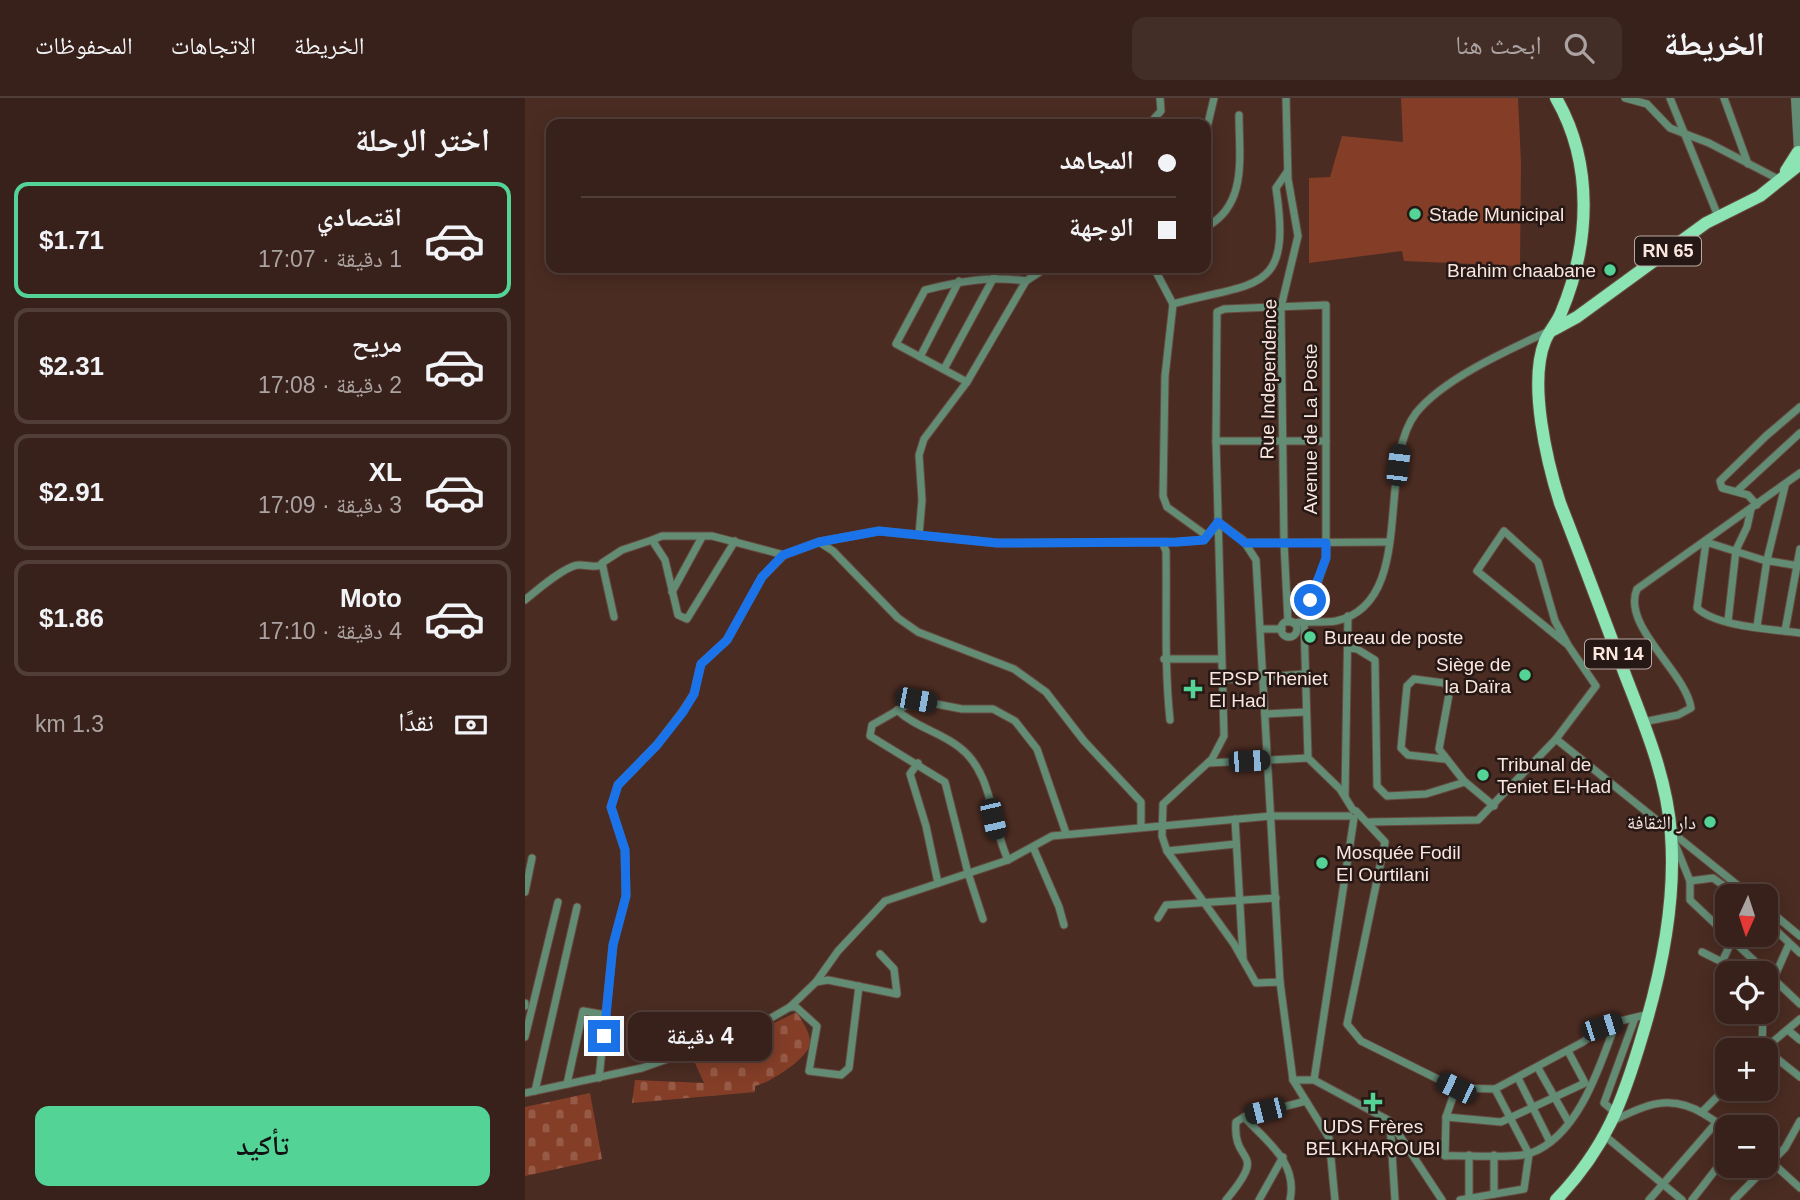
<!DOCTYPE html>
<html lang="ar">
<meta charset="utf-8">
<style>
:root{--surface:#38211a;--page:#432e27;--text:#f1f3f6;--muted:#aba3a2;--line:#523e39;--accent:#53d396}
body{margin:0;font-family:Helvetica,"Noto Naskh Arabic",sans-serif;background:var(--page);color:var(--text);direction:rtl;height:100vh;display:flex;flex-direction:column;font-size:26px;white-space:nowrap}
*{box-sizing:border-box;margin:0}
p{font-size:23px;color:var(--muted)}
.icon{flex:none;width:38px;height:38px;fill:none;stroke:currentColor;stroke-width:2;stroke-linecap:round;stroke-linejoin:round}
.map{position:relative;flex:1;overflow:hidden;direction:ltr}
.side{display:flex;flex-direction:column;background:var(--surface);width:525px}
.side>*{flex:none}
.guide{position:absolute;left:21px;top:21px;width:665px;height:154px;border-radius:14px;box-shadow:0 4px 18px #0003,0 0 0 2px var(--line);direction:rtl;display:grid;align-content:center;height:154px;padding:0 35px;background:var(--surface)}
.needle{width:46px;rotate:183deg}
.controls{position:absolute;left:1190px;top:786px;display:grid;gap:14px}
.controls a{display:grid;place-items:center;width:63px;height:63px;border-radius:14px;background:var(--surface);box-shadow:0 4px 18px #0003,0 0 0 2px var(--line);font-size:35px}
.end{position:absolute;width:32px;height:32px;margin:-16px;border:9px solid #1a73e8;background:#fff;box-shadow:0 0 0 4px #fff}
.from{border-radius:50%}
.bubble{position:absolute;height:49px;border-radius:14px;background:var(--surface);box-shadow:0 4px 18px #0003,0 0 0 2px var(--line);font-size:23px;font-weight:600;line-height:49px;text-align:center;direction:rtl}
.car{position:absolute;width:21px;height:42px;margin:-21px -10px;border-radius:9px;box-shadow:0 0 5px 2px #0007;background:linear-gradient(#222 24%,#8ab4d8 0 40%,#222 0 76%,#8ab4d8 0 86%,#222 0)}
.guide b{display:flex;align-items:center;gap:24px;height:66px;font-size:26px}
.guide b+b{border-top:2px solid var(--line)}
.guide i{width:18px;height:18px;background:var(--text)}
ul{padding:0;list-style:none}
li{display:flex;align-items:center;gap:21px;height:116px;margin:0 14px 10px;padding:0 21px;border:4px solid var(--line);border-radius:14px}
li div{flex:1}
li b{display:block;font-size:26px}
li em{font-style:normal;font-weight:600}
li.current{border-color:var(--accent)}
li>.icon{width:63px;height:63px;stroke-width:1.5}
h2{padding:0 35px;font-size:32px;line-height:84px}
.pay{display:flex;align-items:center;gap:18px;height:77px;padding:0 35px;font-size:26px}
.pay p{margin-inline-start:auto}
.primary-button{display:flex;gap:14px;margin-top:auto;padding:14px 35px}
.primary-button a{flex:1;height:80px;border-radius:14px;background:var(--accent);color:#111;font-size:28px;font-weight:600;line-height:80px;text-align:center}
header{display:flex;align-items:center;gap:42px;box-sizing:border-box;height:98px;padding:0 35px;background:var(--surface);border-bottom:2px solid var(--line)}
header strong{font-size:33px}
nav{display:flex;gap:38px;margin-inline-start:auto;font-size:24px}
.search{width:490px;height:63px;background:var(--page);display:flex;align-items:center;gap:18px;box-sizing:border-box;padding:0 24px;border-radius:14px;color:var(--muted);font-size:26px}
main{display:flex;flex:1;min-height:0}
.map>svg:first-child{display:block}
</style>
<header>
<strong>الخريطة</strong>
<div class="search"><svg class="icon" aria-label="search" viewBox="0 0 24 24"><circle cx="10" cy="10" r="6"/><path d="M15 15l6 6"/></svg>ابحث هنا</div>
<nav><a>الخريطة</a><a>الاتجاهات</a><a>المحفوظات</a></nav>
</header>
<main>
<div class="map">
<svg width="1275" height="1102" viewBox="0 0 1275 1102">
<defs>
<pattern id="cemetery-stones" width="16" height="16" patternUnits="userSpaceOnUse" patternTransform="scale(1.75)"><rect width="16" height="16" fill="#843e28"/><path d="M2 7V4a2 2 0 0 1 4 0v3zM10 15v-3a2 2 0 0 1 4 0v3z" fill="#965a47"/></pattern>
</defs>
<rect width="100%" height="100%" fill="#4a2c22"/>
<g fill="url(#cemetery-stones)">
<path d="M272,914C276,922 286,935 285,945C285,959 245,985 230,988V994L107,1005L110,982L179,985L169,963Z"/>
<path d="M65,995L77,1061L0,1078V1009Z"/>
</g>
<path fill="#843e28" d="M876,0H993L996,65L995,168L879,163L877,153L784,165V80L805,79L817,38L878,44Z"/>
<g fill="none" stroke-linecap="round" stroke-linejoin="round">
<g stroke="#664a40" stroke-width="9">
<g id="minor">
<path d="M761,0L763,81L773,138L756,209L759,445L763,524"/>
<path d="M1100,0L1122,6L1145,30L1184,45L1253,81"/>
<path d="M1145,0L1193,118"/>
<path d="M1199,0L1223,66"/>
<path d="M624,26L636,13L635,0"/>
<path d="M681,34L689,0"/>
<path d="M681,129C723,107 714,58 714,17"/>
<path d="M629,170L648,206"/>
<path d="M395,259L434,183"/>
<path d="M419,271L469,179"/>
<path d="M442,284L371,246L400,192C435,183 465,178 501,183"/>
<path d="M691,343H801"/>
<path d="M1212,393L1275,335"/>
<path d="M1232,407L1223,397L1197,390L1195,383L1241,338L1275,309"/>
<path d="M394,437L397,402L394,357L399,341L442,284L501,183L521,170"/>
<path d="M682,438L642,409L638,398L640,278L648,206C733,183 767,196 751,90L762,74"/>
<path d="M210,443L162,521L153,517L140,462L127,442L137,438H187L259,457L294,444L354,433L472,445L652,444L679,442L693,424L718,442L731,462L755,884L768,982H789L865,1023L917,1102"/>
<path d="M294,444L308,453L373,520L393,534L489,571L521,594L559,643L616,704V728"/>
<path d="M637,444L641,453C642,510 639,565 645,622"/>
<path d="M720,445L864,444"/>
<path d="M1275,468L1238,462L1181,444L1172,510C1192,529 1247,531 1275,535"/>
<path d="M147,494L177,439"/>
<path d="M0,502C11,493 41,467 54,467C64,467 68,470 77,467"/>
<path d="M89,519L77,465L97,452L127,442"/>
<path d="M1203,523L1211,452L1222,429L1226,411"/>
<circle cx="764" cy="531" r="8"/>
<path d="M768,525C782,523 798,525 811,523C893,505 850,368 891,315C918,281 983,252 1022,234"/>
<path d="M1232,528L1242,462L1260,388"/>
<path d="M737,531H757"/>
<path d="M1260,533L1275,451"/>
<path d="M823,550L832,551L850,562L852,688L862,698L901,696L940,684"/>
<path d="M639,561H695"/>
<path d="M696,582L779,576"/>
<path d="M372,612C390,629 415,634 434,649C468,674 466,726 483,762"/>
<path d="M740,616L781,614"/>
<path d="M1118,624L1153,617L1166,610C1161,574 1096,528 1112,491L1275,375"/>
<path d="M1031,641L1071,588L1043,547L952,473L979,433L1013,464L1030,523L1043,547"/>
<path d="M919,661L883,657L876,650L882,588L889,581L919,585L925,591L914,651L939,683L969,708"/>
<path d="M393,665L385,676L401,728L413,785"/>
<path d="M683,665L783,660"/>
<path d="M820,698L823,518"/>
<path d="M831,713L860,744L822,926L836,943L931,990L970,991L1004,1056L999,1091L935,1102"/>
<path d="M710,721L718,860"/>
<path d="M845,724L953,722L1031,641L1226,798"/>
<path d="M1150,746L1165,783V802L1275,906"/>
<path d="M508,749L534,809L539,827"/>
<path d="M642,753L711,746"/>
<path d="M1165,783L1188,780L1213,798"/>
<path d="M0,794L7,760"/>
<path d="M1241,810L1275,838"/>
<path d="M633,820L641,807L751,800"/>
<path d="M458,821L443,775L420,684L345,638L347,627L391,602L437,611H468L490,623L512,651L541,735"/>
<path d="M1241,823L1275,855"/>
<path d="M1177,854L1217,874L1232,865"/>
<path d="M1197,864L1210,836"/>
<path d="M291,884L303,882L372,896L369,871L355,856"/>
<path d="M755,884L731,885L709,846L642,753L637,738L638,706L687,661L699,638L691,343L692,214L699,211L801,207V460L779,524L783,660L815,691L828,712"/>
<path d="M1241,898L1264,846"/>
<path d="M0,905V908"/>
<path d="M265,909H271L292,928L284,973L316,977L324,970L334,888"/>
<path d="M1263,932L1275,942"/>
<path d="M0,939L33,804"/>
<path d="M1240,951L1275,979"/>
<path d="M1237,952L1238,914"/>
<path d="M1238,952L1275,921"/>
<path d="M1013,970L1043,1023"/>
<path d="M74,980L88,847L101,798L100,752L86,709L93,687L132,647L157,614L169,596L176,566L202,542L237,479L259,457"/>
<path d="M993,980L1025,1044"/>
<path d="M768,982L804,1040L810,1102"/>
<path d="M789,982L829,720"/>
<path d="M42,986L58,913L81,917"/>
<path d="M931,990L921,1019L920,1058C939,1057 990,1061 1006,1055C1054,1037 1075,968 1091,924L1124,916"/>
<path d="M970,991L1058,944L1077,929L1091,924"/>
<path d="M10,993L52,809"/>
<path d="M0,995L117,970L227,931L265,909L291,884L313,853L360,803L483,762L527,738L746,718H824"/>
<path d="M1177,1014L1202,989"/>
<path d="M1091,1015L1079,1005L1110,920"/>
<path d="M719,1019C742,1044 773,1064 765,1102"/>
<path d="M921,1019L976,1024L1060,985L1043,953"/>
<path d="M1088,1023C1119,1007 1145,995 1179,1016C1187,1021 1194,1026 1202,1031"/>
<path d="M865,1024L870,1102"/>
<path d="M1080,1038L1157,1102"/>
<path d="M944,1057V1098"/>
<path d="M1241,1059L1275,1090"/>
<path d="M969,1096V1057"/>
<path d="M701,1102C745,1049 707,1069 711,1024L719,1019L781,1003"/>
<path d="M734,1102L758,1059"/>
<path d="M1124,1102L1191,1025"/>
<path d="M1167,1102L1202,1057"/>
<path d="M1209,1102L1260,1050L1275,1023"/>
</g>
</g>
<g stroke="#664a40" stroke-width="11">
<path id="tertiary" d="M1271,0L1274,51"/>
</g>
<g stroke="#664a40" stroke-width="14">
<g id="primary">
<path d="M1261,73L1273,54"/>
<path d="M1028,232L1052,219L1181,125L1235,98L1275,66"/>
<path d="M1031,1102C1081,1050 1098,1003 1118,935C1137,872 1151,802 1146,736C1142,679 1119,626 1099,574C1078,518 1057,461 1035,405C1022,364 1003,285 1020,243C1024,233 1032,225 1036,215C1065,146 1069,66 1031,0"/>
</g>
</g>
<use href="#minor" stroke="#638c75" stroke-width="7"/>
<use href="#tertiary" stroke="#638c75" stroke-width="10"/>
<use href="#primary" stroke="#8ce4b5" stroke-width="12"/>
</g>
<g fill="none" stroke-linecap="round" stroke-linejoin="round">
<path stroke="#1a73e8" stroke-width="9" d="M79,938L88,847L101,798L100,752L86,709L93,687L132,647L158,614L169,596L176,566L202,542L237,479L258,457L294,444L354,433L472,445L652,444L679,442L693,424L720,445H801V460L785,502"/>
</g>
<g fill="#53d396" stroke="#261814" stroke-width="2.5">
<circle cx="890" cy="116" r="7"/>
<circle cx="1085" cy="172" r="7"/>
<circle cx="785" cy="539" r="7"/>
<circle cx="1000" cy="577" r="7"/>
<path d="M664.5 580.5h7v7h7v7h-7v7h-7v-7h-7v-7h7z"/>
<circle cx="958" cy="677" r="7"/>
<circle cx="1185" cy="724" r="7"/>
<circle cx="797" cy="765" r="7"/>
<path d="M844.5 993.5h7v7h7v7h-7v7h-7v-7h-7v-7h7z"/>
</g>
<g text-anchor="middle" stroke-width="5" stroke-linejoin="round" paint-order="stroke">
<g fill="#261814" stroke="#baa8a2" stroke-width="2">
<rect x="1110" y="138.5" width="66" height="29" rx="5"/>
<rect x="1060" y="541.5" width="66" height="29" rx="5"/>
</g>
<g font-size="18" font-weight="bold" fill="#fae6df">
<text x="1143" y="159">RN 65</text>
<text x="1093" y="562">RN 14</text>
</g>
<g font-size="19" fill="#fae6df" stroke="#261814" text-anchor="start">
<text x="904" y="123">Stade Municipal</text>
<text x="1071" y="179" text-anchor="end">Brahim chaabane</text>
<text x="799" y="546">Bureau de poste</text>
<text x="986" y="573" text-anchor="end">Siège de<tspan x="986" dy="22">la Daïra</tspan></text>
<text x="684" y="587">EPSP Theniet<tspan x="684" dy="22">El Had</tspan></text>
<text x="972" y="673">Tribunal de<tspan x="972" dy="22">Teniet El-Had</tspan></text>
<text x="1171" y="731" text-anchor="end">دار الثقافة</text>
<text x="811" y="761">Mosquée Fodil<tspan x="811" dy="22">El Ourtilani</tspan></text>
<text x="848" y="1035" text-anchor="middle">UDS Frères<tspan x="848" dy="22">BELKHAROUBI</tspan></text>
</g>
<g font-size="19" fill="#fae6df" stroke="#261814">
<text transform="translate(743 281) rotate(-89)" y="7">Rue Independence</text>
<text transform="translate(785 331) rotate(-90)" y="7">Avenue de La Poste</text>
</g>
</g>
</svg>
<div class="controls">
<a><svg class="needle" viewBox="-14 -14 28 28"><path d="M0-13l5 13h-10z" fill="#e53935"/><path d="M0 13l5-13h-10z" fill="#aba3a2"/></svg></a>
<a><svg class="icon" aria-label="locate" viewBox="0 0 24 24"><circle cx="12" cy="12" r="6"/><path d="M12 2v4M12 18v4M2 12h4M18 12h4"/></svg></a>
<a>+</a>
<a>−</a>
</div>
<i class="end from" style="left:785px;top:502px"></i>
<i class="end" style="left:79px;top:938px"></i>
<div class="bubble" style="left:103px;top:914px;width:144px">4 دقيقة</div>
<i class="car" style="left:873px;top:367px;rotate:7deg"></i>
<i class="car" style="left:391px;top:602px;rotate:101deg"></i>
<i class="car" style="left:724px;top:663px;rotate:87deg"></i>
<i class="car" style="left:468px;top:721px;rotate:167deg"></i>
<i class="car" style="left:1077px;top:929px;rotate:72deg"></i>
<i class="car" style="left:931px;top:990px;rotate:296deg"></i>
<i class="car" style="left:740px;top:1013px;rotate:256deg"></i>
<div class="guide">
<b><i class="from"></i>المجاهد</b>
<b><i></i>الوجهة</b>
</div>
</div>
<section class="side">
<h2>اختر الرحلة</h2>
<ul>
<li class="current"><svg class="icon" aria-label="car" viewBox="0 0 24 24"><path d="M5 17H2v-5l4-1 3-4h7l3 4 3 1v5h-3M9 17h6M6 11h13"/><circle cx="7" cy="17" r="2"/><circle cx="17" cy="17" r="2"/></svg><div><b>اقتصادي</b><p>1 دقيقة · 17:07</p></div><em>$1.71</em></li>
<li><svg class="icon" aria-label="car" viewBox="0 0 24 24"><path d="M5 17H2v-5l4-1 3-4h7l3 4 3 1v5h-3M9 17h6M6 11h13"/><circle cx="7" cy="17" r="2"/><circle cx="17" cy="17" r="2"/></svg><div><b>مريح</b><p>2 دقيقة · 17:08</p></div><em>$2.31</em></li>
<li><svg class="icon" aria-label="car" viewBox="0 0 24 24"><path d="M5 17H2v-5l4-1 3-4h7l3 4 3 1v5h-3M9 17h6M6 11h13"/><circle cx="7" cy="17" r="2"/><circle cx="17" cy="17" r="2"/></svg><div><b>XL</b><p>3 دقيقة · 17:09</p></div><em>$2.91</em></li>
<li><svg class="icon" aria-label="car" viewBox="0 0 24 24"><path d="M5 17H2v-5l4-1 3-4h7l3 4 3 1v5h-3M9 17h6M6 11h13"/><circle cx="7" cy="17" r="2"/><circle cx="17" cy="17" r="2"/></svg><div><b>Moto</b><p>4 دقيقة · 17:10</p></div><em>$1.86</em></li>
</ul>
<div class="pay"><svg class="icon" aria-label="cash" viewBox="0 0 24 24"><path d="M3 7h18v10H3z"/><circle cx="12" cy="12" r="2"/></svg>نقدًا<p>1.3 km</p></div>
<div class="primary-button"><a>تأكيد</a></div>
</section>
</main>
